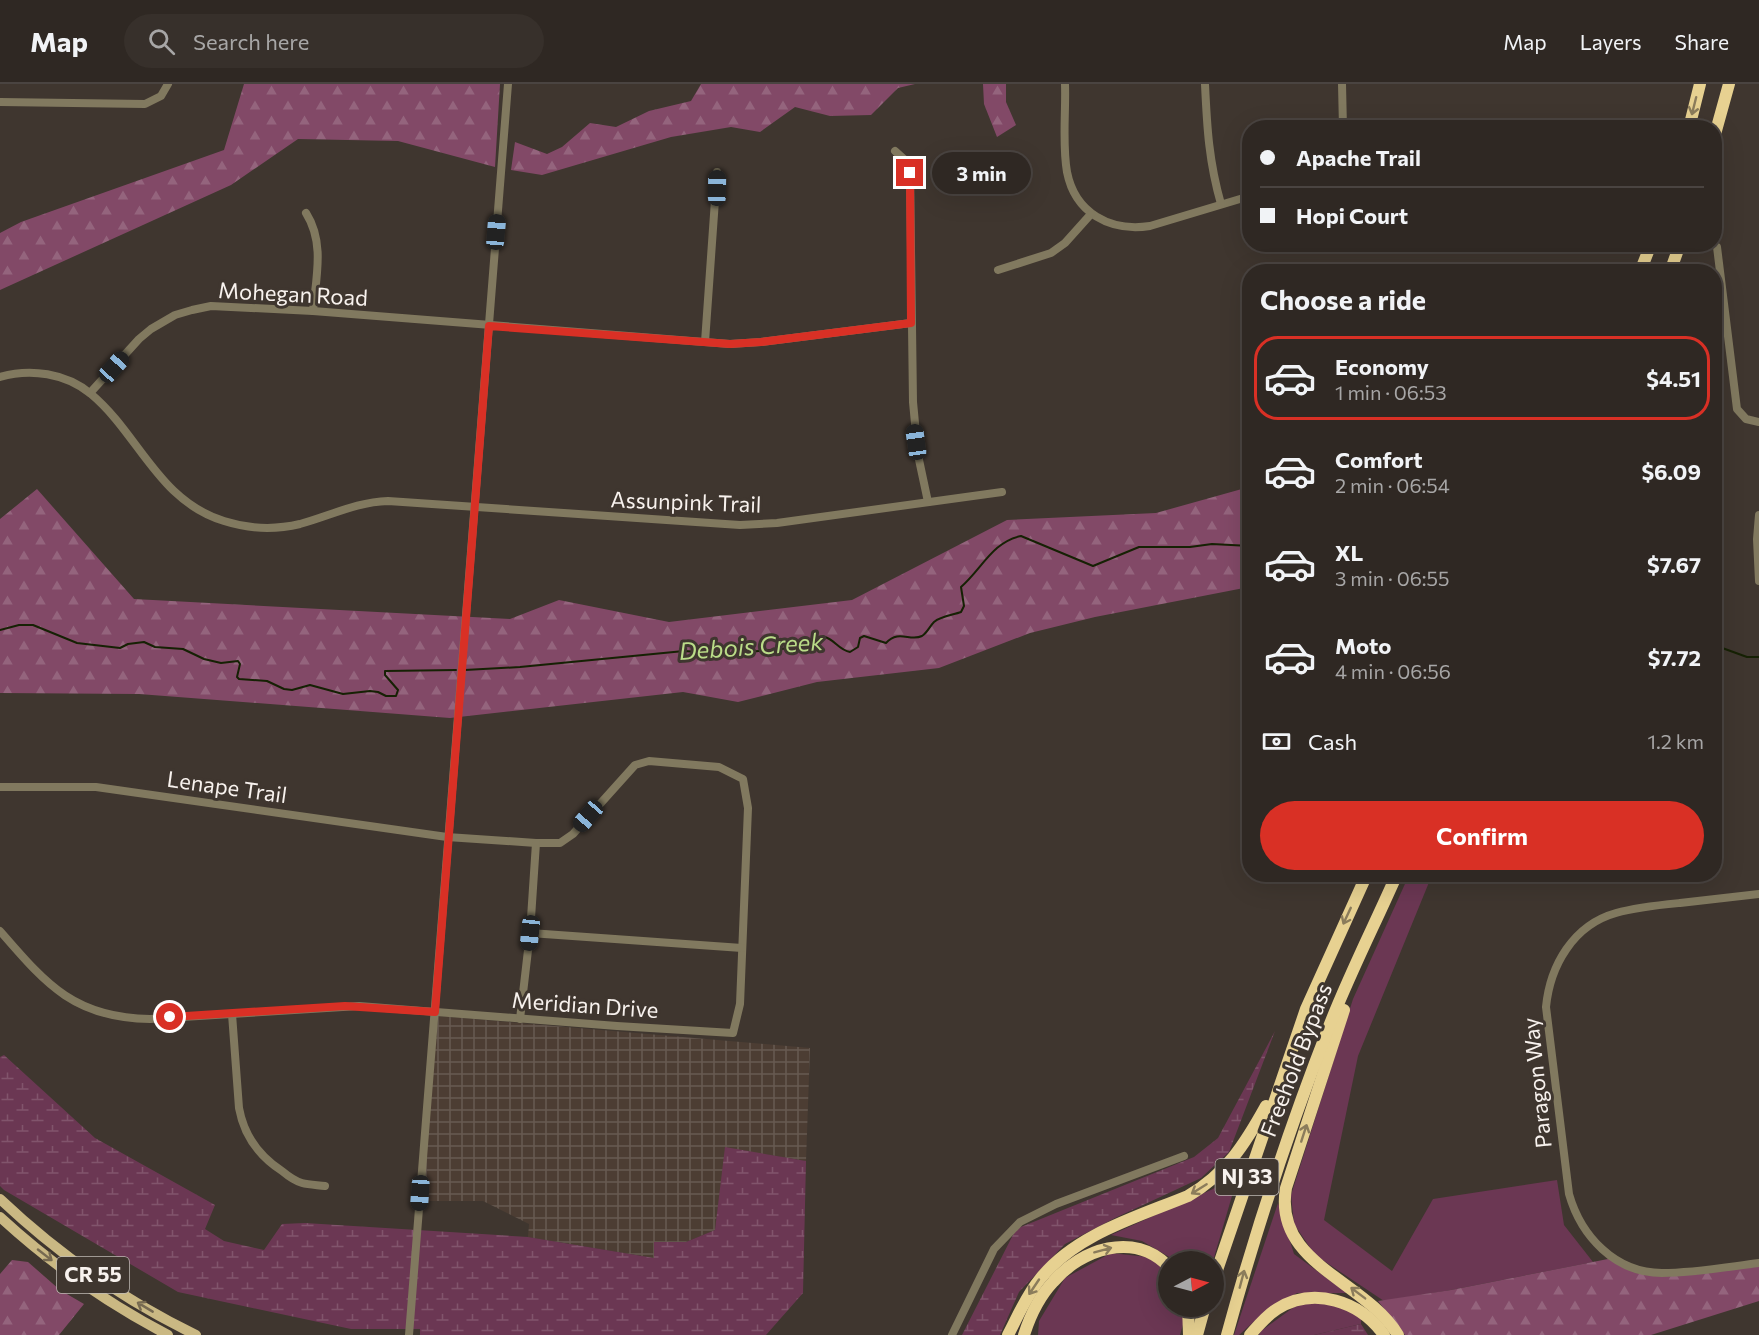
<!DOCTYPE html>
<meta charset="utf-8">
<style>
:root{--surface:#2f2823;--page:#37302b;--text:#f1f3f6;--muted:#a7a6a6;--line:#4a4441;--accent:#d93025}
body{margin:0;font-family:Commissioner,sans-serif;background:var(--page);color:var(--text);height:100vh;display:flex;flex-direction:column;font-size:22px;white-space:nowrap}
*{box-sizing:border-box;margin:0}
p{font-size:20px;color:var(--muted)}
.icon{flex:none;width:33px;height:33px;fill:none;stroke:currentColor;stroke-width:2;stroke-linecap:round;stroke-linejoin:round}
.map{position:relative;flex:1;overflow:hidden}
.sheet{position:absolute;left:1242px;top:180px;width:480px;height:618px;display:flex;flex-direction:column;background:var(--surface);border-radius:24px;box-shadow:0 6px 24px #0002,0 0 0 2px var(--line)}
.sheet>*{flex:none}
.top-card{position:absolute;left:1242px;top:36px;width:480px;height:132px;border-radius:24px;box-shadow:0 6px 24px #0002,0 0 0 2px var(--line);display:grid;align-content:center;height:132px;padding:0 18px;background:var(--surface)}
.needle{width:39px;rotate:84deg}
.tools{position:absolute;left:1158px;top:1167px;display:grid;gap:12px}
.tools a{display:grid;place-items:center;width:66px;height:66px;border-radius:50%;background:var(--surface);box-shadow:0 6px 24px #0002,0 0 0 2px var(--line);font-size:30px}
.end{position:absolute;width:27px;height:27px;margin:-14px;border:8px solid #d93025;background:#fff;box-shadow:0 0 0 3px #fff}
.from{border-radius:50%}
.bubble{position:absolute;height:42px;border-radius:21px;background:var(--surface);box-shadow:0 6px 24px #0002,0 0 0 2px var(--line);font-size:20px;font-weight:700;line-height:42px;text-align:center}
.car{position:absolute;width:18px;height:36px;margin:-18px -9px;border-radius:8px;box-shadow:0 0 4px 2px #0007;background:linear-gradient(#222 24%,#8ab4d8 0 40%,#222 0 76%,#8ab4d8 0 86%,#222 0)}
.top-card b{display:flex;align-items:center;gap:21px;height:57px;font-size:22px}
.top-card b+b{border-top:2px solid var(--line)}
.top-card i{width:15px;height:15px;background:var(--text)}
ul{padding:0;list-style:none}
li{display:flex;align-items:center;gap:18px;height:84px;margin:0 12px 9px;padding:0 6px;border:3px solid transparent;border-radius:24px}
li div{flex:1}
li b{display:block;font-size:22px}
li em{font-style:normal;font-weight:700}
li.on{border-color:var(--accent)}
li>.icon{width:54px;height:54px;stroke-width:1.5}
h2{padding:0 18px;font-size:27px;line-height:72px}
.pay{display:flex;align-items:center;gap:15px;height:66px;padding:0 18px;font-size:22px}
.pay p{margin-inline-start:auto}
.action{display:flex;gap:12px;margin-top:auto;padding:12px 18px}
.action a{flex:1;height:69px;border-radius:36px;background:var(--accent);color:#fff;font-size:24px;font-weight:700;line-height:69px;text-align:center}
header{display:flex;align-items:center;gap:36px;box-sizing:border-box;height:84px;padding:0 30px;background:var(--surface);border-bottom:2px solid var(--line)}
header strong{font-size:28px}
nav{display:flex;gap:33px;margin-inline-start:auto;font-size:21px}
.search{width:420px;height:54px;background:var(--page);display:flex;align-items:center;gap:15px;box-sizing:border-box;padding:0 21px;border-radius:33px;color:var(--muted);font-size:22px}
.map>svg:first-child{display:block}
</style>
<header>
<strong>Map</strong>
<div class="search"><svg class="icon" aria-label="search" viewBox="0 0 24 24"><circle cx="10" cy="10" r="6"/><path d="M15 15l6 6"/></svg>Search here</div>
<nav><a>Map</a><a>Layers</a><a>Share</a></nav>
</header>
<div class="map">
<svg width="1759" height="1251" viewBox="0 0 1759 1251">
<defs>
<pattern id="industrial-grid" width="8" height="8" patternUnits="userSpaceOnUse" patternTransform="scale(1.5)"><rect width="8" height="8" fill="#4c3d33"/><path d="M0 4h8M4 0v8" fill="none" stroke="#675a51"/></pattern>
<pattern id="forest-firs" width="22" height="20" patternUnits="userSpaceOnUse" patternTransform="scale(1.5)"><rect width="22" height="20" fill="#824967"/><path d="M5 1l3.5 6h-7zM16 11l3.5 6h-7z" fill="#94647d"/></pattern>
<pattern id="wetland-marsh" width="20" height="14" patternUnits="userSpaceOnUse" patternTransform="scale(1.5)"><rect width="20" height="14" fill="#6b3753"/><path d="M1 5h8M5 5V1M11 12h8M15 12V8" fill="none" stroke="#81546c"/></pattern>
</defs>
<rect width="100%" height="100%" fill="#3f362f"/>
<path fill="url(#industrial-grid)" d="M438,932L810,964L806,1077L726,1064L715,1146L686,1158H654V1174L528,1153L529,1140L483,1117H422Z"/>
<g fill="#6b3753">
<path d="M1409,791H1432L1358,972L1324,1136L1392,1187L1433,1115L1557,1096L1564,1141L1593,1178L1451,1206L1384,1217L1315,1171L1294,1140L1291,1111L1353,915Z"/>
<path d="M1241,1081L1213,1177H1176L1142,1157L1111,1151L1213,1105Z"/>
<path d="M1278,1119L1294,1170L1347,1209H1297L1259,1233L1239,1251H1234Z"/>
<path d="M1111,1169L1148,1173L1168,1187V1222L1183,1223L1185,1234L1180,1251H1038L1039,1237L1065,1194Z"/>
<path d="M1313,1218L1349,1224L1361,1231V1240L1314,1251H1259L1261,1247L1294,1223Z"/>
</g>
<g fill="url(#forest-firs)">
<path d="M244,0H500L495,83L398,57L298,55L231,101L0,206V149L21,138L224,66Z"/>
<path d="M701,0H915L898,4L871,31L830,32L795,23L760,48L731,43L671,53L542,91L511,86L515,58L547,70L562,63L590,39L616,43L649,27L691,17Z"/>
<path d="M983,0H1006V18L1016,41L997,53L984,20Z"/>
<path d="M1249,403V503L1095,533L1030,549L939,584L817,598L738,618L683,608L450,634L139,610L0,609V435L37,405L134,515L510,535L559,516L669,538L852,516L1007,436L1156,429Z"/>
<path d="M1613,1174L1662,1190L1759,1181V1217L1651,1251H1405L1378,1217L1451,1206Z"/>
<path d="M12,1176L28,1178L60,1206L84,1220L59,1251H0V1190Z"/>
</g>
<g fill="url(#wetland-marsh)">
<path d="M1275,947L1229,1068L1201,1094L1115,1134L1065,1160L1019,1208L1000,1251H962L1016,1145L1194,1073L1218,1054Z"/>
<path d="M4,971L95,1054L215,1121L205,1145L224,1157L264,1166L282,1140L305,1139L528,1153L654,1174V1158H686L715,1146L725,1063L806,1077L803,1209L766,1251H420V1245H351L178,1208L4,1106L0,1102V973Z"/>
<path d="M1361,1240L1368,1251H1314Z"/>
</g>
<g fill="none" stroke-linecap="round" stroke-linejoin="round">
<g stroke="#162104" stroke-width="2">
<path d="M0,546L19,541H33L77,559L120,564L128,560L144,558L155,563L183,565L204,575L221,579L238,577L240,580L237,593L239,595L267,597L284,605L292,606L310,601L343,610L370,607L378,608L386,612H396L398,606L385,591V587L456,586"/>
<path d="M1714,561L1747,573H1759"/>
<path d="M465,586L520,583L684,567L727,570L791,564L809,562L819,559L825,553C835,556 839,566 850,568L858,563L860,554L864,552L886,559C899,545 910,558 922,552C927,549 930,542 934,538C941,532 953,531 961,528L964,522L961,503C982,485 992,458 1021,452L1093,482L1139,463H1190L1212,460L1250,462"/>
</g>
<g stroke="#81795f" stroke-width="8">
<path d="M1065,0C1066,28 1062,60 1067,88C1075,129 1110,148 1150,142L1250,112"/>
<path d="M1205,0C1207,44 1209,78 1221,120"/>
<path d="M1342,0L1343,44"/>
<path d="M0,18L145,20L161,12L168,0"/>
<path d="M895,67L905,76L910,89L913,318L918,371L928,418"/>
<path d="M306,129C325,159 316,193 313,227"/>
<path d="M1717,163L1737,325L1746,335L1759,338"/>
<path d="M998,186L1051,169L1065,159L1091,130"/>
<path d="M705,258L717,88"/>
<path d="M0,293C30,284 66,289 91,310C139,350 158,417 224,437C249,445 275,446 300,440C330,432 356,418 388,417L740,441L777,439L1002,408"/>
<path d="M90,309L139,255L151,245L175,231L192,226L211,222L313,227L730,260L761,258L911,239"/>
<path d="M1759,431L1757,455L1759,497"/>
<path d="M0,703H96L447,753L536,759H560L573,750L635,681L649,677L719,683L743,695L748,724L740,920L733,949L617,942L359,922L150,935C74,934 46,900 0,847"/>
<path d="M536,759L530,849L742,864"/>
<path d="M1759,810C1733,813 1707,816 1680,819C1659,821 1637,823 1616,829C1573,841 1550,882 1546,923L1569,1110C1581,1152 1615,1189 1662,1189C1694,1189 1727,1183 1759,1179"/>
<path d="M232,930L239,1024C244,1052 259,1072 282,1087C288,1092 295,1097 302,1099C309,1101 318,1101 325,1102"/>
<path d="M520,935L530,849"/>
<path d="M409,1251L508,0"/>
<path d="M952,1251L994,1165L1020,1138L1056,1120L1184,1072"/>
</g>
<g stroke="#cab883" stroke-width="10">
<path d="M0,1115C58,1170 124,1216 196,1251"/>
<path d="M0,1133C51,1180 107,1219 168,1251"/>
</g>
<g stroke="#e7d191" stroke-width="12">
<path d="M1689,44L1700,0"/>
<path d="M1714,54L1729,0"/>
<path d="M1640,188L1651,160"/>
<path d="M1670,188L1680,160"/>
<path d="M1344,926L1286,1104C1273,1180 1365,1196 1398,1251"/>
<path d="M1214,1195L1306,925L1367,790"/>
<path d="M1188,1222L1189,1251"/>
<path d="M1008,1251C1018,1232 1026,1212 1040,1195C1076,1150 1137,1133 1188,1112C1226,1090 1245,1060 1266,1022"/>
<path d="M1024,1251C1030,1232 1039,1213 1053,1198C1081,1165 1134,1147 1168,1182"/>
<path d="M1197,1251L1205,1222"/>
<path d="M1227,1251C1256,1145 1290,1042 1330,940C1350,889 1375,840 1397,790"/>
<path d="M1250,1251C1258,1242 1266,1232 1277,1225C1314,1202 1360,1217 1384,1251"/>
</g>
</g>
<defs><path id="oneway-shaft" d="M-6 0H5M1.5-3L5.5 0L1.5 3" fill="none" stroke-width="1.6" stroke-linecap="round" stroke-linejoin="round" transform="scale(1.5)"/></defs>
<g stroke="#8b7c5b">
<use href="#oneway-shaft" transform="translate(1694 22) rotate(104)"/>
<use href="#oneway-shaft" transform="translate(1347 832) rotate(115)"/>
<use href="#oneway-shaft" transform="translate(1304 1049) rotate(-72)"/>
<use href="#oneway-shaft" transform="translate(1199 1105) rotate(148)"/>
<use href="#oneway-shaft" transform="translate(1103 1166) rotate(-15)"/>
<use href="#oneway-shaft" transform="translate(1242 1195) rotate(-75)"/>
<use href="#oneway-shaft" transform="translate(1034 1203) rotate(124)"/>
<use href="#oneway-shaft" transform="translate(1358 1209) rotate(-143)"/>
</g>
<g stroke="#776a51">
<use href="#oneway-shaft" transform="translate(45 1171) rotate(38)"/>
<use href="#oneway-shaft" transform="translate(145 1223) rotate(-149)"/>
</g>
<g fill="none" stroke-linecap="round" stroke-linejoin="round">
<path stroke="#d93025" stroke-width="8" d="M170,933L345,922L435,928L489,242L730,260L761,258L911,239L910,89"/>
</g>
<g text-anchor="middle" stroke-width="6" stroke-linejoin="round" paint-order="stroke">
<g fill="#3f362f" stroke="#c0bab5" stroke-width="1.5">
<rect x="1215.5" y="1075" width="63" height="36" rx="4.5"/>
<rect x="57" y="1173" width="72" height="36" rx="4.5"/>
</g>
<g font-size="21" font-weight="bold" fill="#f8f2ee">
<text x="1247" y="1100">NJ 33</text>
<text x="93" y="1198">CR 55</text>
</g>
<g font-size="22" fill="#f8f2ee" stroke="#3f362f">
<text transform="translate(293 210) rotate(3)" y="8">Mohegan Road</text>
<text transform="translate(686 418) rotate(2)" y="8">Assunpink Trail</text>
<text transform="translate(227 703) rotate(8)" y="8">Lenape Trail</text>
<text transform="translate(585 921) rotate(4)" y="8">Meridian Drive</text>
<text transform="translate(1296 976) rotate(-69)" y="8">Freehold Bypass</text>
<text transform="translate(1537 999) rotate(-96)" y="8">Paragon Way</text>
</g>
<g font-size="24" font-style="italic" fill="#badc88" stroke="#3f362f">
<text transform="translate(751 563) rotate(-4)" y="8">Debois Creek</text>
</g>
</g>
</svg>
<div class="tools">
<a><svg class="needle" viewBox="-14 -14 28 28"><path d="M0-13l5 13h-10z" fill="#e53935"/><path d="M0 13l5-13h-10z" fill="#a7a6a6"/></svg></a>
</div>
<i class="end from" style="left:170px;top:933px"></i>
<i class="end" style="left:910px;top:89px"></i>
<div class="bubble" style="left:932px;top:68px;width:99px">3 min</div>
<i class="car" style="left:717px;top:104px;rotate:1deg"></i>
<i class="car" style="left:496px;top:148px;rotate:5deg"></i>
<i class="car" style="left:114px;top:283px;rotate:42deg"></i>
<i class="car" style="left:916px;top:358px;rotate:352deg"></i>
<i class="car" style="left:588px;top:732px;rotate:221deg"></i>
<i class="car" style="left:530px;top:849px;rotate:186deg"></i>
<i class="car" style="left:420px;top:1109px;rotate:184deg"></i>
<div class="top-card">
<b><i class="from"></i>Apache Trail</b>
<b><i></i>Hopi Court</b>
</div>
<section class="sheet">
<h2>Choose a ride</h2>
<ul>
<li class="on"><svg class="icon" aria-label="car" viewBox="0 0 24 24"><path d="M5 17H2v-5l4-1 3-4h7l3 4 3 1v5h-3M9 17h6M6 11h13"/><circle cx="7" cy="17" r="2"/><circle cx="17" cy="17" r="2"/></svg><div><b>Economy</b><p>1 min · 06:53</p></div><em>$4.51</em></li>
<li><svg class="icon" aria-label="car" viewBox="0 0 24 24"><path d="M5 17H2v-5l4-1 3-4h7l3 4 3 1v5h-3M9 17h6M6 11h13"/><circle cx="7" cy="17" r="2"/><circle cx="17" cy="17" r="2"/></svg><div><b>Comfort</b><p>2 min · 06:54</p></div><em>$6.09</em></li>
<li><svg class="icon" aria-label="car" viewBox="0 0 24 24"><path d="M5 17H2v-5l4-1 3-4h7l3 4 3 1v5h-3M9 17h6M6 11h13"/><circle cx="7" cy="17" r="2"/><circle cx="17" cy="17" r="2"/></svg><div><b>XL</b><p>3 min · 06:55</p></div><em>$7.67</em></li>
<li><svg class="icon" aria-label="car" viewBox="0 0 24 24"><path d="M5 17H2v-5l4-1 3-4h7l3 4 3 1v5h-3M9 17h6M6 11h13"/><circle cx="7" cy="17" r="2"/><circle cx="17" cy="17" r="2"/></svg><div><b>Moto</b><p>4 min · 06:56</p></div><em>$7.72</em></li>
</ul>
<div class="pay"><svg class="icon" aria-label="cash" viewBox="0 0 24 24"><path d="M3 7h18v10H3z"/><circle cx="12" cy="12" r="2"/></svg>Cash<p>1.2 km</p></div>
<div class="action"><a>Confirm</a></div>
</section>
</div>
